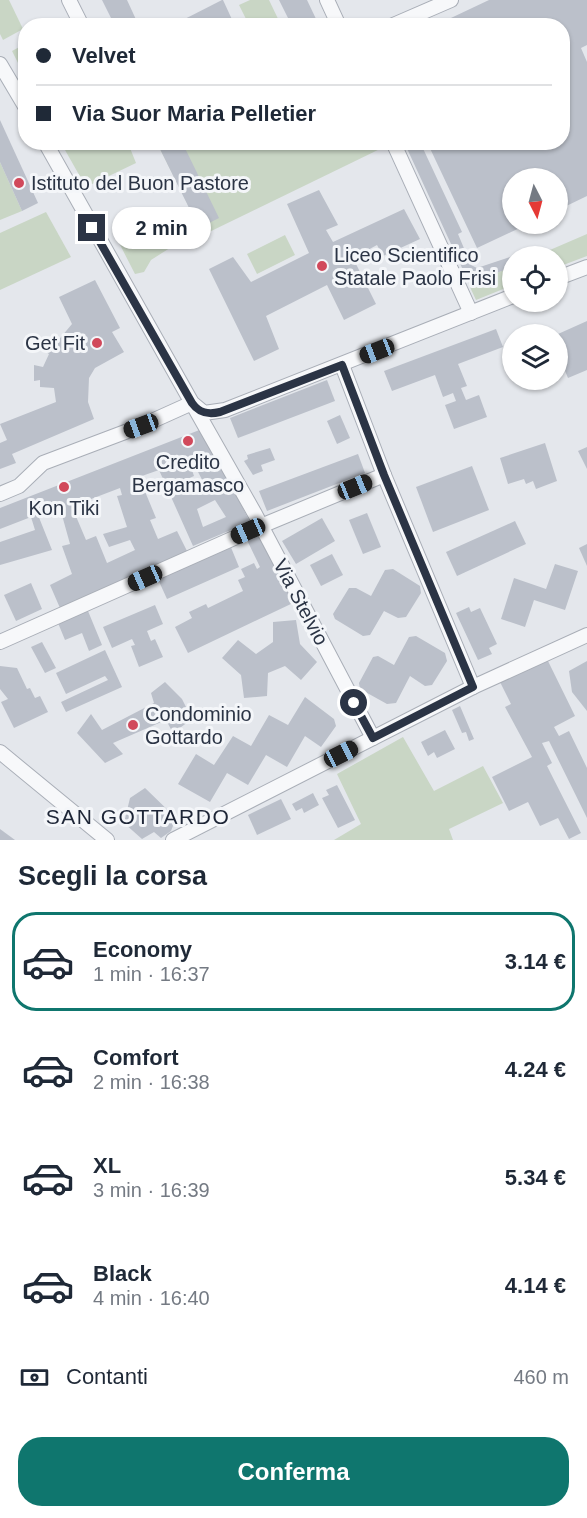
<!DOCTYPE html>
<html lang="it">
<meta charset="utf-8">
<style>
:root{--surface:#fff;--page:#f6f6f7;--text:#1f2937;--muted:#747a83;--line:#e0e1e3;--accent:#0f766e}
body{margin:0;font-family:Arial,sans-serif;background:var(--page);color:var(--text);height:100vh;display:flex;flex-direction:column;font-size:22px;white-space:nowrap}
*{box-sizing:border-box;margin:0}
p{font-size:20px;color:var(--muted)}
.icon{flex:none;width:33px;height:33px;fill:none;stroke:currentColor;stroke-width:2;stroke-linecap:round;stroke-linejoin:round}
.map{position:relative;height:840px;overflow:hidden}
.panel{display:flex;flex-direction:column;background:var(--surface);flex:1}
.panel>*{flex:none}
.hud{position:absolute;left:18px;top:18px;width:552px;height:132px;border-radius:24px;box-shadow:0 2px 4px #0004;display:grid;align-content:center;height:132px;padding:0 18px;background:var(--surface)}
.needle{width:39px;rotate:174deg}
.fabs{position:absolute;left:502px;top:168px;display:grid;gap:12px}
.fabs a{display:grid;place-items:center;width:66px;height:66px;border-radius:50%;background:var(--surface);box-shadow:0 2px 4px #0004;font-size:30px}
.end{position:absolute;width:27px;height:27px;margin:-14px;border:8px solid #2b3445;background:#fff;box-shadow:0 0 0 3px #fff}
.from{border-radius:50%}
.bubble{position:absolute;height:42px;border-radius:21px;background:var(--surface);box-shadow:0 2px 4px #0004;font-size:20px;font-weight:700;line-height:42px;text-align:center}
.car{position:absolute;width:18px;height:36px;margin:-18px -9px;border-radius:8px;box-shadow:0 0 4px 2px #0007;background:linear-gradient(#222 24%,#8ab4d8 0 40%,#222 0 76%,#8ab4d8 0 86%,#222 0)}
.hud b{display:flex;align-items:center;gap:21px;height:57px;font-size:22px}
.hud b+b{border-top:2px solid var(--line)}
.hud i{width:15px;height:15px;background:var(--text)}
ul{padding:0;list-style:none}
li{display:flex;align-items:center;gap:18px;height:99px;margin:0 12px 9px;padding:0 6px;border:3px solid transparent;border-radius:24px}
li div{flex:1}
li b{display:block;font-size:22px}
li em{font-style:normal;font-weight:700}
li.current{border-color:var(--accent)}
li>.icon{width:54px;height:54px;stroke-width:1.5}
h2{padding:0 18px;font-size:27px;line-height:72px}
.pay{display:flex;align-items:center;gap:15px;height:66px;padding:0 18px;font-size:22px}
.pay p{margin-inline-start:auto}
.action{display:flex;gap:12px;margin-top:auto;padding:12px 18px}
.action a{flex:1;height:69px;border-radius:24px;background:var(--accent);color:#fff;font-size:24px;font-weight:700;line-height:69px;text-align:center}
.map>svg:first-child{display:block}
</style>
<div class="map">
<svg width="587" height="840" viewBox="0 0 587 840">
<rect width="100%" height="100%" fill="#e4e7ec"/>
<g fill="#c9d6c5">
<path d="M0,0H9L23,29L3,40L0,34Z"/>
<path d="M250,0H269L281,25H249L239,5Z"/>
<path d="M25,44V77L12,51Z"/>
<path d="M379,142L382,148L203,235L157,143Z"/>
<path d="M61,143H128L136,163L86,187Z"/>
<path d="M0,162L22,211L0,220Z"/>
<path d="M46,212L71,257L0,290V233Z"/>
<path d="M157,214L173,246L151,260L144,272L135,274L114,233Z"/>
<path d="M587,234V256L558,267V256H536Z"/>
<path d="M285,235L295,255L257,274L247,254Z"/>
<path d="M513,266V285L476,300L469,285Z"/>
<path d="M403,737L434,791L483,766L503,803L449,829L453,840H334L361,824L337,774Z"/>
</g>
<g fill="#bbc0ca" fill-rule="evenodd">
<path d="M102,0H127L139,26H115Z"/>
<path d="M223,0L235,26H171L222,0Z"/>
<path d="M279,0H307L317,21L308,26H292Z"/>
<path d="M489,0H587V45L581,48L587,62V196L558,210V178H513V224H528L477,248L427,142H562V26H434Z"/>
<path d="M0,120L38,203L22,211L0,162Z"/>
<path d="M174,142H182L219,218L199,228L160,149Z"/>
<path d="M404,142H420L462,232L458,234L471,265L477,268L513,256V267L469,283Z"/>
<path d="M319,190L338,225L326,230L333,242L404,209L420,239L383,256L377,245L353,258L376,304L344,320L327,285L266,316L279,349L254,361L209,269L233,257L251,282L309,253L287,204Z"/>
<path d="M95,280L120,328L112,332L124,352L95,368L89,378L88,402L94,419L12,454L16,463L0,469V443L7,440L0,424L56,402L54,388L40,387V380L34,381V365L43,367L49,354L42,349L48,339L56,343L72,324L59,297Z"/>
<path d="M587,321V370L568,378L560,359L565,357L558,343V334Z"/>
<path d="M496,329L503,347L458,364L467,386L461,388L466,400L479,395L487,417L454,429L445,405L456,401L453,393L443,397L435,375L392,391L384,371Z"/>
<path d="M327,380L335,401L238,438L230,418Z"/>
<path d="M340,415L350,438L337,444L327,421Z"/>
<path d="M202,429L250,522L193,546L159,470L139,477L156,518L150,520L158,539L177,531L187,551L60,608L50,585L72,574L62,546L70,544L60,508L38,515L52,550L0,565V542L35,530L31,517L0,529V508ZM199,454L206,465L197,470L208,491L198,495L195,486L188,488L183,481L194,476L188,458ZM120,488L122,495L117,496L127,527L103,534L109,547L130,540L135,550L107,563L96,536L86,540L75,514L80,512L78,504ZM215,500L226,517L203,527L197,509Z"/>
<path d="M545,443L557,481L536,489L533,481L526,484L524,479L508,484L500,458Z"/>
<path d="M587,447V469L578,451Z"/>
<path d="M270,448L275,460L261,465L263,471L253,475L244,461L248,459L247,455Z"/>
<path d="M358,454L365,473L267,511L259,491Z"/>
<path d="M472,466L489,510L433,532L416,487Z"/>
<path d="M367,513L381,547L363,554L349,520Z"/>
<path d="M322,518L335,541L296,564L282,541Z"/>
<path d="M515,521L526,544L457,576L446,552Z"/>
<path d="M260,534L293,603L188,653L175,627L192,618L189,612L206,604L208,608L243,591L238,580L245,577L241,569L254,563L257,569L260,567L247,540Z"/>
<path d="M587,544V566L579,548Z"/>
<path d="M230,545L239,567L167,599L157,577Z"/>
<path d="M332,554L343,575L321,586L310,565Z"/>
<path d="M555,564L578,571L565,610L534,600L525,627L501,619L514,578L546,589Z"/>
<path d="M393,569L420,586L421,593L406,617L398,618L384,611L370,635L363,636L335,619L333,614L349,588H356L371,596L385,570Z"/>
<path d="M31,583L42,609L16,621L4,595Z"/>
<path d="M155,605L163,624L147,631L151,641L155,639L163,657L139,667L131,646L135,645L132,639L112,648L103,627Z"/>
<path d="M469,607L471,612L480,608L497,644L489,648L492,654L478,660L456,613Z"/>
<path d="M88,611L102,645L89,651L82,633L65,640L58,623Z"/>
<path d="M296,620L300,644L317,662L301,680L285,666L268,673L267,696L244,698L241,675L222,658L238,640L256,654L273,642V622Z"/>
<path d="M416,636L445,653L447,661L432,685L425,686L410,676L396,703L387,704L360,689L359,683L373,657L378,656L394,665L409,637Z"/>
<path d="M42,642L56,668L45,673L31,647Z"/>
<path d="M105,650L122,687L66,712L61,702L108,680L105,676L66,694L56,673Z"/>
<path d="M547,659L575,716L554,727L559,736L569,731L587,768V818L549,741L542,743L552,763L547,766L581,833L569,839L558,818L540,826L528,802L509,811L492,777L532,757L505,707L511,704L500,682Z"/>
<path d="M587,661V711L572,692L569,671Z"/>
<path d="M0,666L17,668L27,689L30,688L35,698L40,696L48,712L14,728L1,702L8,699L0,689Z"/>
<path d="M165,682L182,699L192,719L173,733L166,720L113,743L123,754L105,763L77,733L91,714L102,730L154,703L151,693Z"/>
<path d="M305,697L334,719L336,726L321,747L305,736L287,767L266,755L248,785L227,773L210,802L178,784L196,754L214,765L233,736L251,746L269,715L288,725Z"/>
<path d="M460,706L474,739L469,741L466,732L462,733L452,710Z"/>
<path d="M445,730L455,749L437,758L434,752L428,756L421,742Z"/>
<path d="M337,785L355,820L338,828L322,798L329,795L326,790Z"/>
<path d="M145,788L176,818L171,831L161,838L154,832L142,839L124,823L130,798Z"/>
<path d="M313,793L319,805L304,813L302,808L296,811L292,804Z"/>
<path d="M281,799L291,819L257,835L248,815Z"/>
<path d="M0,829L15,840H0Z"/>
</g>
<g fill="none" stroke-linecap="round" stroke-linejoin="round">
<g stroke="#a9aeb7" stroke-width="16">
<g id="minor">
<path d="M69,0L82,26"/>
<path d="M327,0L339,26"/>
<path d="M391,26L451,0"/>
<path d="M0,64L26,108"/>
<path d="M45,142L192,403L204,413L225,410L513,296"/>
<path d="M393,142L471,313"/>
<path d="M558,278L587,267"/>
<path d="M342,365L384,475L473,687"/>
<path d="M0,494L19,486L43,463L141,426L192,403L255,514L373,738"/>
<path d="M0,642L261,526L384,475"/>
<path d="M0,752L107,840"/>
<path d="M173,840L473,687L587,635"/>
</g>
</g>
<use href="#minor" stroke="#f7f8fa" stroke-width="14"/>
</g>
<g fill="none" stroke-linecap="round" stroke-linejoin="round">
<path stroke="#2b3445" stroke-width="8" d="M92,228L192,403C199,413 208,415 220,412L342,365L384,475L473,687L373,738L354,703"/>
</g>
<g fill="#d1495b" stroke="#f4f6f9" stroke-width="2">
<circle cx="19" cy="183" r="6"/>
<circle cx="322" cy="266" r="6"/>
<circle cx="97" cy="343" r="6"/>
<circle cx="188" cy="441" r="6"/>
<circle cx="64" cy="487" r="6"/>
<circle cx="133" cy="725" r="6"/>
</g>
<g text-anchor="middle" stroke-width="6" stroke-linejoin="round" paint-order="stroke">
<g font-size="20" fill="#2b3445" stroke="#f4f6f9" text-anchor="start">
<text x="31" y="190">Istituto del Buon Pastore</text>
<text x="334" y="262">Liceo Scientifico<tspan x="334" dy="23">Statale Paolo Frisi</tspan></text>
<text x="85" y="350" text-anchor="end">Get Fit</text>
<text x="188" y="469" text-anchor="middle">Credito<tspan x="188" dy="23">Bergamasco</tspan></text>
<text x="64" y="515" text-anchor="middle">Kon Tiki</text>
<text x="145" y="721">Condominio<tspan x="145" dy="23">Gottardo</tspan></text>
</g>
<g font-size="20" fill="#2b3445" stroke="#f4f6f9">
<text transform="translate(301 602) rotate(62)" y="7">Via Stelvio</text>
</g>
<g font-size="21" letter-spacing="1.5" fill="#1d2536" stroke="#f4f6f9">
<text x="138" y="824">SAN GOTTARDO</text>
</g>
</g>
</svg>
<div class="fabs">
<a><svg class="needle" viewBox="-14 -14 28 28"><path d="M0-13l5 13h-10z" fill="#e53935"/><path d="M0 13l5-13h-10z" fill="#747a83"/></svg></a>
<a><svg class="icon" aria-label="locate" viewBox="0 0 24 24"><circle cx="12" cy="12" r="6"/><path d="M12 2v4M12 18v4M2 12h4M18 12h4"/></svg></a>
<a><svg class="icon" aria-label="layers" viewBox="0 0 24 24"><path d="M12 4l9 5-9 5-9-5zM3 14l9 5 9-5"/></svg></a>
</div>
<i class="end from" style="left:354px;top:703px"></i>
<i class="end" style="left:92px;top:228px"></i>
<div class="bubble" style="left:112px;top:207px;width:99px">2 min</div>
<i class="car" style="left:377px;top:351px;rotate:249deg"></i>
<i class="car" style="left:141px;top:426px;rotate:250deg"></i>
<i class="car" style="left:355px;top:487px;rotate:68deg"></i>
<i class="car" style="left:248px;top:531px;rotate:246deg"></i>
<i class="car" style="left:145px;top:578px;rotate:246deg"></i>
<i class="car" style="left:341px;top:754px;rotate:63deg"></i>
<div class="hud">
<b><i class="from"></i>Velvet</b>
<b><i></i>Via Suor Maria Pelletier</b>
</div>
</div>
<section class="panel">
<h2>Scegli la corsa</h2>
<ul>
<li class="current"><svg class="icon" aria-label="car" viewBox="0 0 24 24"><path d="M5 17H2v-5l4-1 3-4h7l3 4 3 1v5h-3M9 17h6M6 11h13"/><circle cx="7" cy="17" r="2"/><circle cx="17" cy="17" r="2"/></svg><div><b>Economy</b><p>1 min · 16:37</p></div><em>3.14 €</em></li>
<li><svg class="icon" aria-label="car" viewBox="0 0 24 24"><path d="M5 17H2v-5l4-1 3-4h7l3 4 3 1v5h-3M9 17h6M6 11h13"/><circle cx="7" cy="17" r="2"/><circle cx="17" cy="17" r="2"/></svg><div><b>Comfort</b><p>2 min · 16:38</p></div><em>4.24 €</em></li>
<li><svg class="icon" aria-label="car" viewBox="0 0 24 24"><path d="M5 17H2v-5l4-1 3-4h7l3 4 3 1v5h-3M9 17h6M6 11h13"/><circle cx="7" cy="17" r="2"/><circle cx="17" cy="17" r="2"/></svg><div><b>XL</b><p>3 min · 16:39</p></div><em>5.34 €</em></li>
<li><svg class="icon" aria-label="car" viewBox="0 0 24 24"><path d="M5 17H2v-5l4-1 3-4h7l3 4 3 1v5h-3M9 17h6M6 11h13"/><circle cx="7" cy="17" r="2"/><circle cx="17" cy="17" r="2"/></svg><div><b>Black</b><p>4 min · 16:40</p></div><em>4.14 €</em></li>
</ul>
<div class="pay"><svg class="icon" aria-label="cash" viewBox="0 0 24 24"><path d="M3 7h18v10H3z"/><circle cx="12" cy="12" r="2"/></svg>Contanti<p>460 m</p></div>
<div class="action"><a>Conferma</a></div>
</section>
